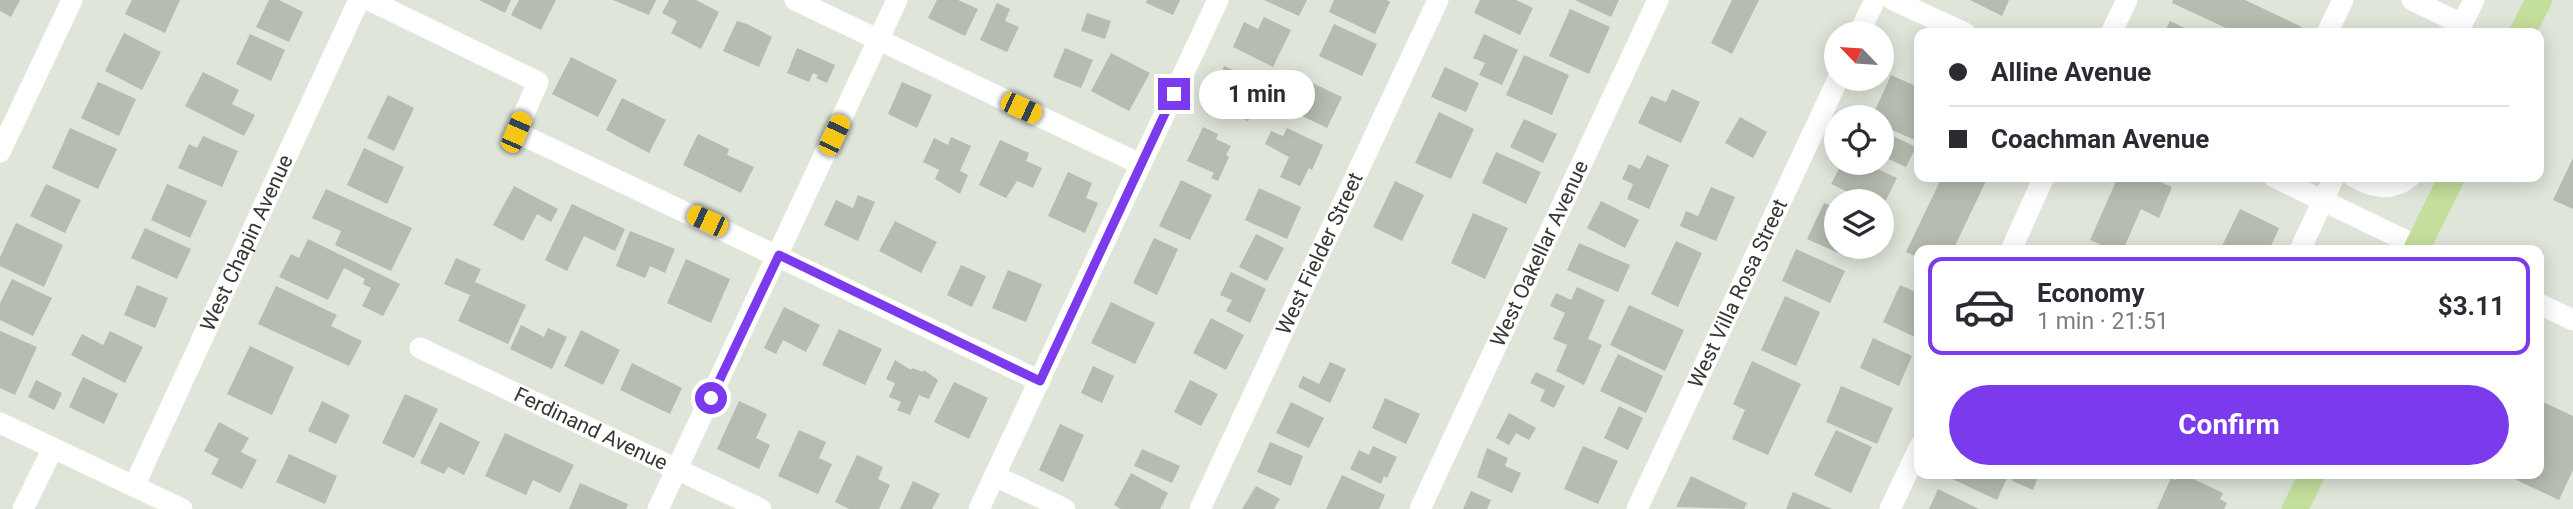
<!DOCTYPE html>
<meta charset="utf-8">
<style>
:root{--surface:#fff;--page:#f7f7f7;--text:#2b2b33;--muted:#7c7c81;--line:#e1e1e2;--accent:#7c3aed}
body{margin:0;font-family:Roboto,sans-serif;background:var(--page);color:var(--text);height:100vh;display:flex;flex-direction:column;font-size:26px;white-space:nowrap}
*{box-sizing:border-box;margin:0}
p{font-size:23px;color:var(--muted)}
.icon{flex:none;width:38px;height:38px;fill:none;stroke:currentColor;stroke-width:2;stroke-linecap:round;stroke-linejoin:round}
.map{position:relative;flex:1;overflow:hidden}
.sheet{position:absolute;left:1914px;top:245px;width:630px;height:234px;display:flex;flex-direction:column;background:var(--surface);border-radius:14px;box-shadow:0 4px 18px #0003}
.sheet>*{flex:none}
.top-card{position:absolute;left:1914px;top:28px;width:630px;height:154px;border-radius:14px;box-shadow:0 4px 18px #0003;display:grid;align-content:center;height:154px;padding:0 35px;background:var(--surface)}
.needle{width:46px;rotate:295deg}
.tools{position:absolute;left:1824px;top:21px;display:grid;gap:14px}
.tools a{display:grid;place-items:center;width:70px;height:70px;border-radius:50%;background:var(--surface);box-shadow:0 4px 18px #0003;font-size:35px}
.end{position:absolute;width:32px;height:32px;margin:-16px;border:9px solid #7c3aed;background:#fff;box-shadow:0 0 0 4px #fff}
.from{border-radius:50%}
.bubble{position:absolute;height:49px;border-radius:24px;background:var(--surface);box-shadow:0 4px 18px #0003;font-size:23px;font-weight:700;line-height:49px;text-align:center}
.car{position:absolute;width:21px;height:42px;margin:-21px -10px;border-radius:9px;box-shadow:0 0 5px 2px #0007;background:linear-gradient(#f5c518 24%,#345 0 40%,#f5c518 0 76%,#345 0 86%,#f5c518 0)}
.top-card b{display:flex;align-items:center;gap:24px;height:66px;font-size:26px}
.top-card b+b{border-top:2px solid var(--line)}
.top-card i{width:18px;height:18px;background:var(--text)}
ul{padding:12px 0 0;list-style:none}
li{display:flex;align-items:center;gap:21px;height:98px;margin:0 14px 10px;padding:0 21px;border:4px solid var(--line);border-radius:14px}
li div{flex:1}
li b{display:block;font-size:26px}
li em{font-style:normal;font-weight:700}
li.on{border-color:var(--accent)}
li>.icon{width:63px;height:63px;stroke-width:1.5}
.cta{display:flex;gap:14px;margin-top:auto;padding:14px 35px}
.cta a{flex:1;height:80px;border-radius:42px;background:var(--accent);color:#fff;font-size:28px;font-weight:700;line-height:80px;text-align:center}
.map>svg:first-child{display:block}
</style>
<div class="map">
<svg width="2573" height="509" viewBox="0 0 2573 509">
<rect width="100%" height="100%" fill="#dfe5d9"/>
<g fill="#b6bcb0">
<path d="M0,0H20L11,17L0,11Z"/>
<path d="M132,0H180L165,33L125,14Z"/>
<path d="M269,0H279L303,12L289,42L256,27Z"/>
<path d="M479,0H511L505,13Z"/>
<path d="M519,0H556L541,30L511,15Z"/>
<path d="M613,0H656L649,15Z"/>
<path d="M669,0H696L719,12L701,49L671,33L677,21L662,13Z"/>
<path d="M937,0H958L978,9L965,36L928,18Z"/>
<path d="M1147,0H1180L1173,15L1146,3Z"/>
<path d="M1264,0H1307L1299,16Z"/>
<path d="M1334,0H1387L1390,2L1375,34L1329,12Z"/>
<path d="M1480,0H1516L1533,8L1520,35L1474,13Z"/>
<path d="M1575,0H1619L1611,17Z"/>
<path d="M1732,0H1759L1732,54L1711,43Z"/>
<path d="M1970,0H2009L2002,16Z"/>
<path d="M2173,0H2245L2302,27L2299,33H2237L2172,3Z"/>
<path d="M997,3L1010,9L1005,21L1019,27L1007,52L980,40Z"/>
<path d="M1570,9L1610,27L1589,74L1549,56Z"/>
<path d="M1087,13L1111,21L1105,39L1081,31Z"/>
<path d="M1264,17L1291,30L1273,67L1233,47L1244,22L1258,29Z"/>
<path d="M737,21L747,24L772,37L759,67L723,51Z"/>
<path d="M2170,21L2195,33H2164Z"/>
<path d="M1334,24L1377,44L1362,76L1319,56Z"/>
<path d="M124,33L161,52L142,90L105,71Z"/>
<path d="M250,34L285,50L271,81L236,64Z"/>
<path d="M1484,34L1518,50L1502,85L1479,75L1485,63L1473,58Z"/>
<path d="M797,48L835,65L827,83L816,78L818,75L813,73L809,82L787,73Z"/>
<path d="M1065,48L1093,60L1081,88L1053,77Z"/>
<path d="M1111,53L1150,73L1129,111L1091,91Z"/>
<path d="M1524,55L1569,75L1552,115L1506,95Z"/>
<path d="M571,57L617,80L598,117L552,94Z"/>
<path d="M1224,66L1279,90L1267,115L1254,109L1248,121L1208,103Z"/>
<path d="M1445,67L1479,83L1466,112L1431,97Z"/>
<path d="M203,72L239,90L232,104L255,115L244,136L185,106Z"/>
<path d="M1891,75L1920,88V135L1917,141L1881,125V117H1872Z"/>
<path d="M1308,81L1342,97L1327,128L1294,112Z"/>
<path d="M98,82L136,99L119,136L81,118Z"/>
<path d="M902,82L932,95L917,128L888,114Z"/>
<path d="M1672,89L1700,102L1681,143L1638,123L1651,96L1666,102Z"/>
<path d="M388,95L414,108L394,151L367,138Z"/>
<path d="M622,98L666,120L649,153L606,130Z"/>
<path d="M1439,112L1474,129L1451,179L1415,163Z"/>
<path d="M1740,117L1767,132L1753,158L1725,143Z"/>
<path d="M1524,119L1557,134L1543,163L1510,147Z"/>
<path d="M1203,127L1218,134L1216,139L1231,146L1226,155L1229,157L1218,181L1211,178L1214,173L1187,161Z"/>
<path d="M70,128L117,149L98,189L52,168Z"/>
<path d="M1287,128L1323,145L1312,170L1309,168L1300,186L1280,177L1289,157L1265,144L1271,131L1283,136Z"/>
<path d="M698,134L729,149L727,155L754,167L741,193L683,165Z"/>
<path d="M203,136L238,151L222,187L178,168L189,144L197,148Z"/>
<path d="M1893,136L1916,147L1906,167L1884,157Z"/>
<path d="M951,137L971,146L960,171L968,175L960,194L935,179L939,170L923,162L934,138L948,145Z"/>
<path d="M1000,140L1029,153L1026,161L1042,168L1033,188L1017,181L1006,198L979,185Z"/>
<path d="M364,148L404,167L387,204L347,185Z"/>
<path d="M1496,152L1541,172L1526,204L1482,183Z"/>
<path d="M1647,155L1669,165L1649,209L1627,199L1633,184L1622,179L1629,164L1640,169Z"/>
<path d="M2573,158V209L2553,200Z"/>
<path d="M1842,163H1864L1897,178L1881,210V201H1868L1831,184Z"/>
<path d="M1068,172L1092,183L1086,198L1098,203L1085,233L1048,216Z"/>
<path d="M1942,177H1976L1986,181L1953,250H1920V258L1906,252Z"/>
<path d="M2118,177H2149L2172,187L2159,218L2141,209L2123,250H2113L2090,240Z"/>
<path d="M1181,180L1212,195L1190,240L1159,226Z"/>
<path d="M1395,181L1424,195L1402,241L1373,227Z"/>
<path d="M46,184L81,200L65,233L30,216Z"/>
<path d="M167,184L207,201L190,238L151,220Z"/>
<path d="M514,186L558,209L551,222L537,214L523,241L493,225Z"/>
<path d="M1711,187L1735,197L1716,241L1680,226L1686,211L1698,216Z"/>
<path d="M1259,188L1301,207L1287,239L1245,220Z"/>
<path d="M326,189L412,228L391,271L335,245L341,231L312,218Z"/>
<path d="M858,195L875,202L858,241L824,225L836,200L853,208Z"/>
<path d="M1601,201L1639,220L1625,248L1587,228Z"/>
<path d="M1824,203L1836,208V247H1857L1852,259L1807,239Z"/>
<path d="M572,204L625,229L615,251L584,236L567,271L545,260Z"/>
<path d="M2240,209L2279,228L2269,250H2220Z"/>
<path d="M1473,213L1508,228L1485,279L1451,263Z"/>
<path d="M895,221L937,242L921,273L879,251Z"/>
<path d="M16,223L63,245L44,287L0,266V257Z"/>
<path d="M145,228L191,249L177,279L131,258Z"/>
<path d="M630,231L675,249L665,273L650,266L645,278L616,266Z"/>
<path d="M1256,234L1284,248L1267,281L1239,267Z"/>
<path d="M1154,238L1178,249L1157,295L1133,283Z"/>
<path d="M308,239L400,284L383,316L362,306L371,288L363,284L365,279L344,268L328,300L279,277L291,254L299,258Z"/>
<path d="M1676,241L1702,253L1678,307L1651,294Z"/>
<path d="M1579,243L1630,265L1618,292L1567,270Z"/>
<path d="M1796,249L1845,271L1830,303L1782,281Z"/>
<path d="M456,258L481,269L475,282L526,305L508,344L458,321L470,295L444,284Z"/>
<path d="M686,259L730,279L711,323L667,303Z"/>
<path d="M961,265L986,276L972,307L947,295Z"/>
<path d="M1008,270L1042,284L1026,322L992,308Z"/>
<path d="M1231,272L1266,289L1250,323L1226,311L1232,300L1220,295Z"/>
<path d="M12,279L52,298L33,336L0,320V303Z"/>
<path d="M137,285L168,298L155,328L124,315Z"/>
<path d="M1900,285L1920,294V326L1915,337L1883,322Z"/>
<path d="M276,286L337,315L331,326L362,341L349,366L258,324Z"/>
<path d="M1577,287L1605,300L1588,339L1602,345L1584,385L1556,371L1567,345L1553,339L1565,313L1550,306L1556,293L1571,300Z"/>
<path d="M1785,296L1820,312L1796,366L1761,350Z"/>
<path d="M1111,302L1155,323L1135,364L1091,343Z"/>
<path d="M1629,305L1684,330L1665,371L1610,345Z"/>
<path d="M784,307L820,325L806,352L783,340L776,354L764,348Z"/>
<path d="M1211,318L1244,335L1226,370L1193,353Z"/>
<path d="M521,325L544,337L548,328L567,337L552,369L510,349Z"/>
<path d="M839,329L882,349L865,385L822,365Z"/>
<path d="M581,330L620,350L603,385L564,366Z"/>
<path d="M0,331L37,347L15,395L0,388Z"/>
<path d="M110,331L143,347L125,383L71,355L82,334L103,345Z"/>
<path d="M1873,338L1912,356L1899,386L1860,368Z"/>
<path d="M250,346L294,367L272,415L227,394Z"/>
<path d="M1618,354L1663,376L1646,413L1600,391Z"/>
<path d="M895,360L911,370L912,368L923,372L924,370L938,380L929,399L919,395L910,415L897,410L901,402L889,397L895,383L886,379Z"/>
<path d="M1752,361L1801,384L1768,455L1732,439L1745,410L1733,404Z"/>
<path d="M1330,362L1346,369L1330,403L1298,387L1303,376L1319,384Z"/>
<path d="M632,363L682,388L670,414L620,390Z"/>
<path d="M1093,366L1114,376L1102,403L1081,393Z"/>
<path d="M1536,372L1565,386L1554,408L1540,401L1545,390L1530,383Z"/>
<path d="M83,377L118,394L104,424L69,407Z"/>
<path d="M36,380L62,393L54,410L28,397Z"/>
<path d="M1190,380L1218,394L1201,426L1174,412Z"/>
<path d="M954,382L988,398L969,439L934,422Z"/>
<path d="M1841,386L1893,408L1877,444L1826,422Z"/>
<path d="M405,394L438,409L414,458L382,443Z"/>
<path d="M1385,398L1420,414L1406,444L1372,428Z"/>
<path d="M2539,400L2573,416V470L2559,500L2504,474H2539Z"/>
<path d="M322,401L350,415L336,444L308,431Z"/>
<path d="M739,401L767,414L756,438L770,445L759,469L717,449Z"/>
<path d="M1291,402L1324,418L1309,448L1276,433Z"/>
<path d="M1619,406L1643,418L1628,450L1604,438Z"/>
<path d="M1509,413L1536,428L1529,440L1516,433L1509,445L1496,438Z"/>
<path d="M219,422L249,438L241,452L257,460L242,489L211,474L219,459L204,451Z"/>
<path d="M440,422L480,442L464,475L448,467L444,474L420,463Z"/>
<path d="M1060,424L1084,435L1063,482L1039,470Z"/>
<path d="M799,430L826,442L819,458L832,464L818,494L778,476Z"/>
<path d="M1836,430L1872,447L1851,493L1814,475Z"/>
<path d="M505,433L574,465L560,493L533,480L526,495L485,476Z"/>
<path d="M1270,442L1303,456L1291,486L1257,472Z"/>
<path d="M1373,446L1397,457L1387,478L1384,476L1381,484L1350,469L1359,450L1369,455Z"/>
<path d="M1583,446L1618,461L1598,504L1564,489Z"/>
<path d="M1487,448L1508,458L1505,466L1521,473L1512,493L1477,477Z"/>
<path d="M1142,449L1180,466L1172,483L1134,466Z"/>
<path d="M289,454L337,476L325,504L276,482Z"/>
<path d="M857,455L883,467L878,479L890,485L879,509H849L835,502Z"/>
<path d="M1131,473L1168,493L1160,509H1121L1114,505Z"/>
<path d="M1949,474H2009L1997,500L1948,477Z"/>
<path d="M2014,474H2039L2033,490L2012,481Z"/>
<path d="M2178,474H2183L2223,493L2220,499L2227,503L2224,509H2157L2171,478L2176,480Z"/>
<path d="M1342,475L1385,495L1379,509H1326Z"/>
<path d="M1691,476L1747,503L1744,509L1676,507Z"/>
<path d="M913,481L940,494L932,509H900Z"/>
<path d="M580,483L628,504L626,509H569Z"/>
<path d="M1256,486L1280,499L1274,509H1242Z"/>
<path d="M1938,489L1979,509H1929Z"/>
<path d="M1471,491L1491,500L1487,509H1463Z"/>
<path d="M1793,492L1832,509H1786Z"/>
</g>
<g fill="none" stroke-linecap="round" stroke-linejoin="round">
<g stroke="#fff" stroke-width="21">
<path d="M369,0L538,82L516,132L1040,381"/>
<path d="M795,0L1140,164"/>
<path d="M1893,0L1965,33"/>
<path d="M2412,0L2462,24L2457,33"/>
<path d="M2462,24L2474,0"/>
<path d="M1859,33L1875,0"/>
<path d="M2111,33L2127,0"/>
<path d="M2327,33L2343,0"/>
<path d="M0,152L72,0"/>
<path d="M2274,177L2425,250"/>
<path d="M2354,177C2374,188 2391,192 2410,177"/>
<path d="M2011,250L2044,177"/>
<path d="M2300,250L2334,177"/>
<path d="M2539,304L2573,320"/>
<path id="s1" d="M420,348L761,509"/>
<path d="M0,423L182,509"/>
<path d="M995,476L1065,509"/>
<path id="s2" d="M134,486L359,0"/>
<path d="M23,509L53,448"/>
<path d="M658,509L897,0"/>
<path d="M979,509L1218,0"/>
<path id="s3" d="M1200,509L1438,0"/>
<path id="s4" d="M1420,509L1658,0"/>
<path id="s5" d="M1637,509L1838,79"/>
<path d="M1890,509L1920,446"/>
</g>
<g stroke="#c4de9c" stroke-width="26">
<path d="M2522,33L2539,0"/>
<path d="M2416,250L2452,177"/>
<path d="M2295,509L2312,474"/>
</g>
</g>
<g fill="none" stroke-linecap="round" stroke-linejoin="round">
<path stroke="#7c3aed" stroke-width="9" d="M711,398L779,255L1040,381L1174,94"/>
</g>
<g text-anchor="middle" stroke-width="5" stroke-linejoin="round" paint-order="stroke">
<g font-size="21" fill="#373934" stroke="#fff">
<text dy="7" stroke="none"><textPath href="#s2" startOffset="268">West Chapin Avenue</textPath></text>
<text dy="7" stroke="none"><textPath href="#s3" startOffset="282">West Fielder Street</textPath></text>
<text dy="7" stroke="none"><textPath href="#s4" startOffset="282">West Oakellar Avenue</textPath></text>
<text dy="7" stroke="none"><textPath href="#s5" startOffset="238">West Villa Rosa Street</textPath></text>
<text dy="7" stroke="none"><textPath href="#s1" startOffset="189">Ferdinand Avenue</textPath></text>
</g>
</g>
</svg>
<div class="tools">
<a><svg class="needle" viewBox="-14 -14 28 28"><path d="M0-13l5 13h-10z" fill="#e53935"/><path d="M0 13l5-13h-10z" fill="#7c7c81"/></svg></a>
<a><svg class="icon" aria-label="locate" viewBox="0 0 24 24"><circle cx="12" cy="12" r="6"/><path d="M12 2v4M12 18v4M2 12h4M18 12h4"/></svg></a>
<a><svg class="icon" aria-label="layers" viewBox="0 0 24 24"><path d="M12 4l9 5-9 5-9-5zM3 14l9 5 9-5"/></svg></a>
</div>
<i class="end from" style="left:711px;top:398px"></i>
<i class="end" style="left:1174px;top:94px"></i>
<div class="bubble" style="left:1199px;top:70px;width:116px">1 min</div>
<i class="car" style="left:1021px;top:108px;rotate:115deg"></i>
<i class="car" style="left:516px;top:132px;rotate:23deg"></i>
<i class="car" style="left:834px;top:135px;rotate:25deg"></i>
<i class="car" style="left:707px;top:221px;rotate:295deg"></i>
<div class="top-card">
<b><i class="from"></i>Alline Avenue</b>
<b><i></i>Coachman Avenue</b>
</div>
<section class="sheet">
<ul>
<li class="on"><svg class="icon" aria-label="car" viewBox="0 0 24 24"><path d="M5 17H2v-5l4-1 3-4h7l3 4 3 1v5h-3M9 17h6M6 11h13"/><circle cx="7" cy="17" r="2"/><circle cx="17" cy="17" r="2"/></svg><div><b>Economy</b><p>1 min · 21:51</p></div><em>$3.11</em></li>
</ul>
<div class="cta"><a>Confirm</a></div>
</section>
</div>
